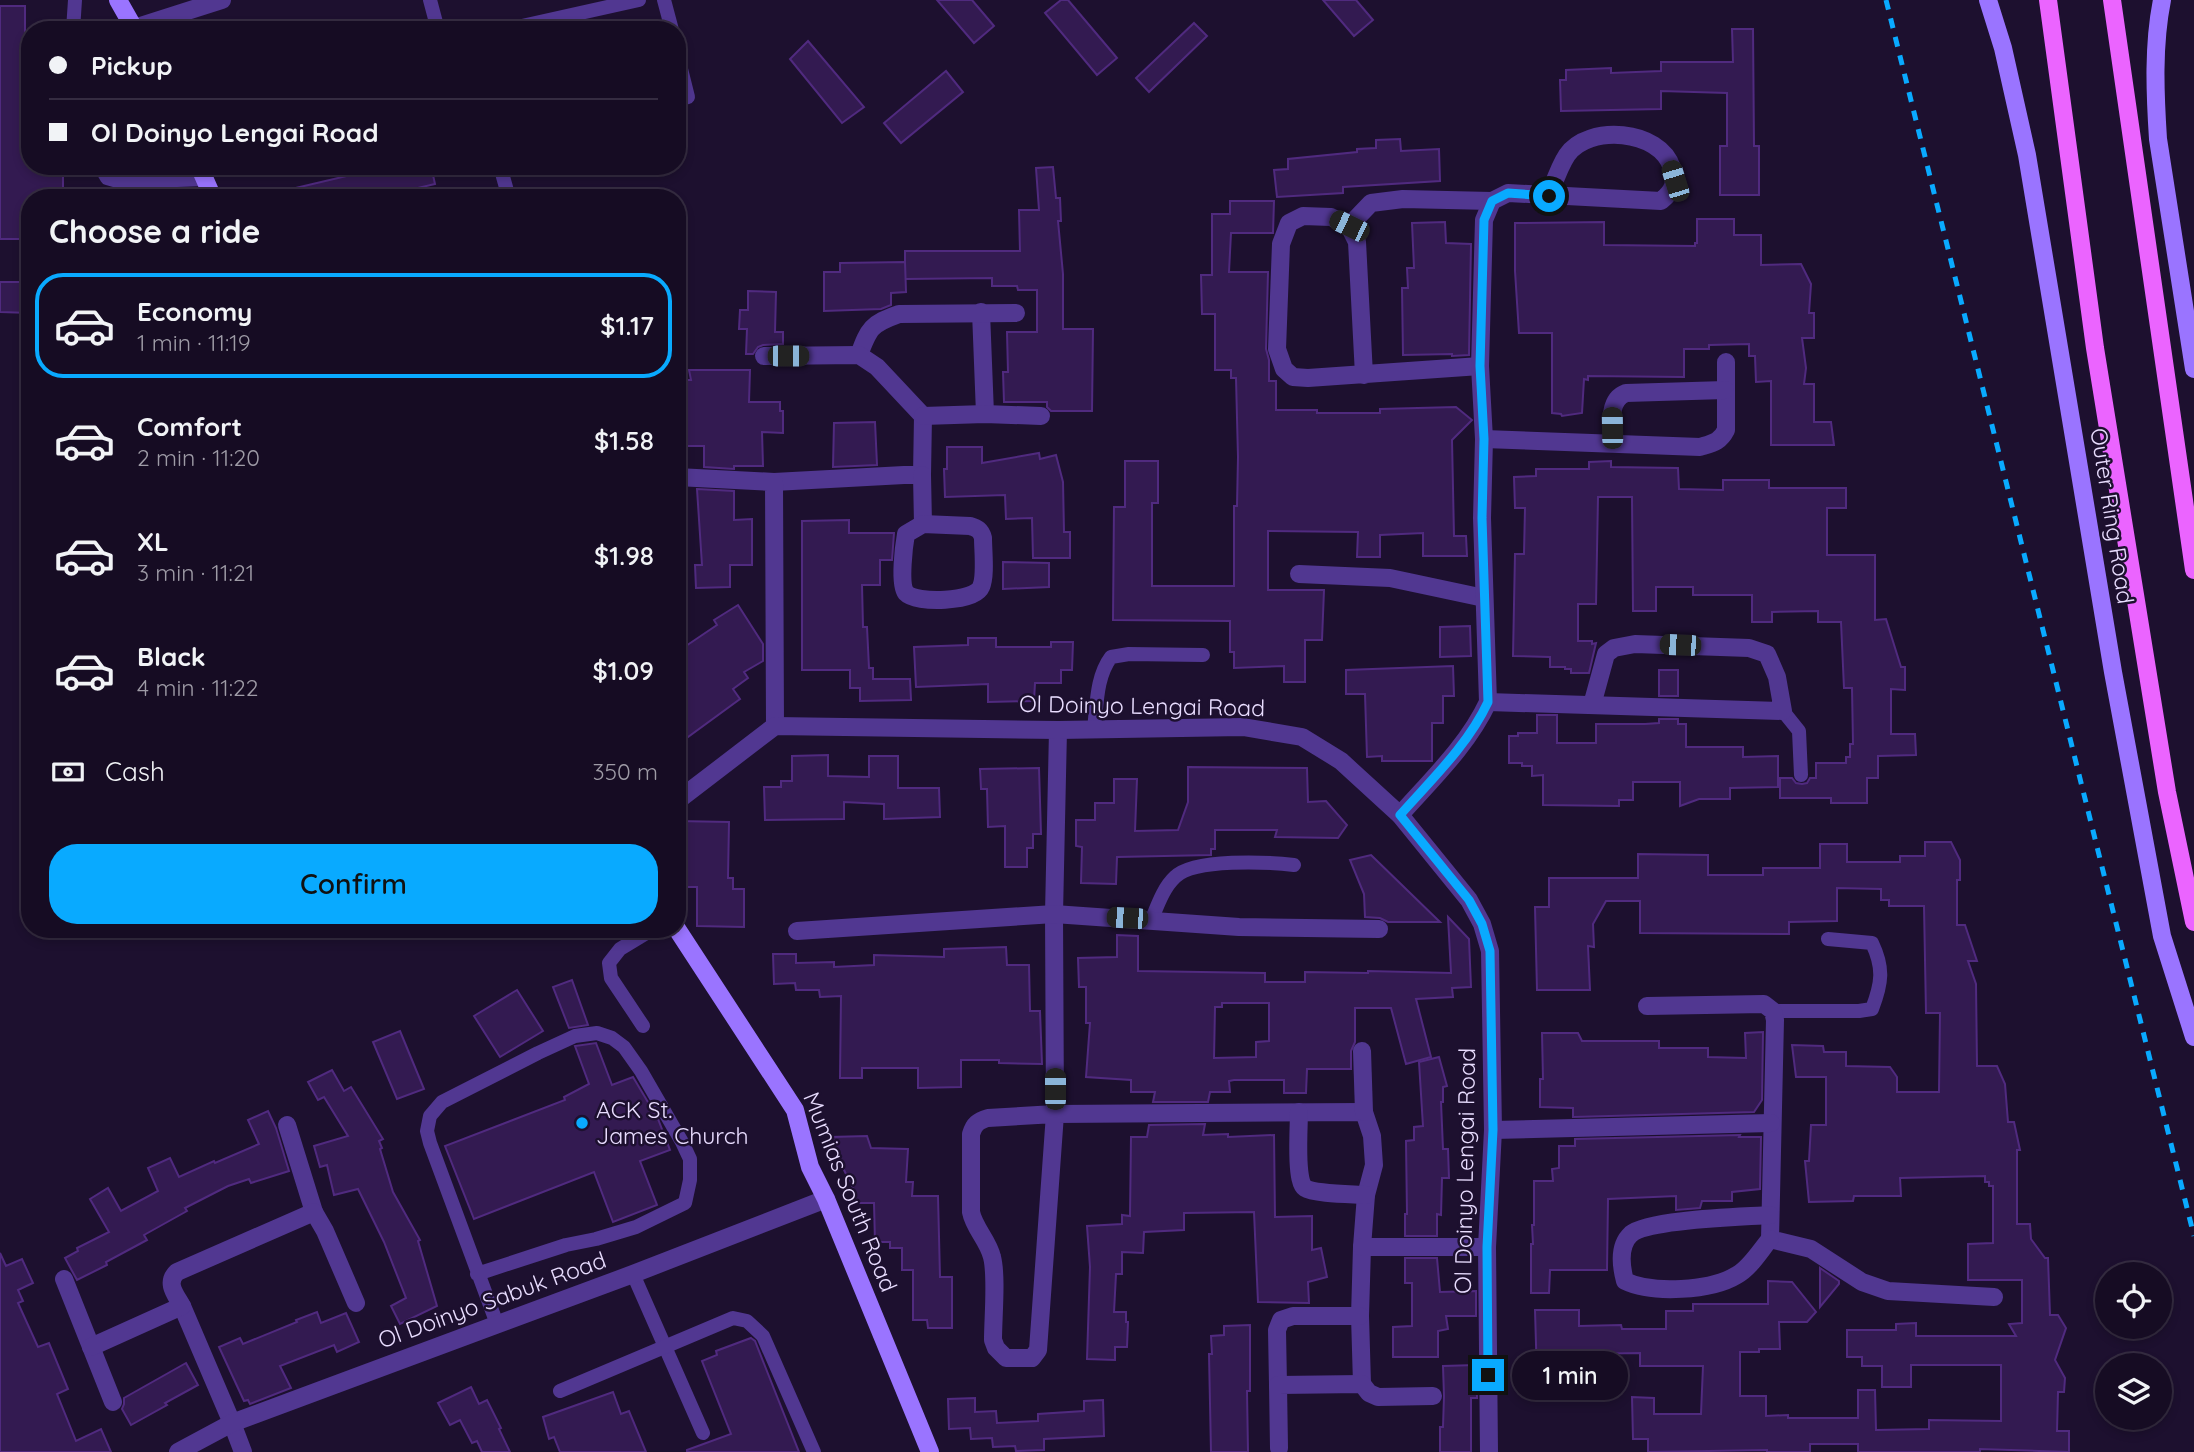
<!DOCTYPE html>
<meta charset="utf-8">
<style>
:root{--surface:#160c23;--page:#1f152b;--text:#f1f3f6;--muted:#9e9ba6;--line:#352c41;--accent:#09aaff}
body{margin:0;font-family:Quicksand,sans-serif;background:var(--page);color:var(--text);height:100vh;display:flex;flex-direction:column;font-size:26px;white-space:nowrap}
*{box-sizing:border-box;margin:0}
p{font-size:23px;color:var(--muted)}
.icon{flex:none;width:38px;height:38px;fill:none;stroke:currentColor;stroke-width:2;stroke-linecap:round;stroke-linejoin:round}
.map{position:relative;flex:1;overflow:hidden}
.drawer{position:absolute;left:21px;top:189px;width:665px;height:749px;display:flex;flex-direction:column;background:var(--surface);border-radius:28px;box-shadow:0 4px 10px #0003,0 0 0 2px var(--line)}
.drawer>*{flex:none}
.top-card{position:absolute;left:21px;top:21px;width:665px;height:154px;border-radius:28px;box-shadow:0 4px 10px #0003,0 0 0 2px var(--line);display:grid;align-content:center;height:154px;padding:0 28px;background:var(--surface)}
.fabs{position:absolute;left:2095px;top:1262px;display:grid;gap:14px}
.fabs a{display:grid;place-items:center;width:77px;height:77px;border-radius:50%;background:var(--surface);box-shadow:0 4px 10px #0003,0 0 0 2px var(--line);font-size:35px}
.end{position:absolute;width:32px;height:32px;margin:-16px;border:9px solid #09aaff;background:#111;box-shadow:0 0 0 4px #111}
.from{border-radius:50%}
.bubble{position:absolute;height:49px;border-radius:24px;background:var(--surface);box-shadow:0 4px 10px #0003,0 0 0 2px var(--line);font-size:23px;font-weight:600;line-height:49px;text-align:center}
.car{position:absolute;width:21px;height:42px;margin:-21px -10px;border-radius:9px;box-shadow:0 0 5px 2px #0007;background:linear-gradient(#222 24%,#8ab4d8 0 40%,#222 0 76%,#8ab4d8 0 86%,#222 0)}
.top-card b{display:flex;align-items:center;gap:24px;height:66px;font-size:26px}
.top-card b+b{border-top:2px solid var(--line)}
.top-card i{width:18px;height:18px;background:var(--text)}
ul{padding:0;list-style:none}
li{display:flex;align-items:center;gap:21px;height:105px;margin:0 14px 10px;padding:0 14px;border:4px solid transparent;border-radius:28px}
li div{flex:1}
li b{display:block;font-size:26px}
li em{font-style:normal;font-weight:600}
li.current{border-color:var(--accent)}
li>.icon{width:63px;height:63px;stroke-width:1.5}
h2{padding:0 28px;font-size:32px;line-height:84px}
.pay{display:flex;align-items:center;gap:18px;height:77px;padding:0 28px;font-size:26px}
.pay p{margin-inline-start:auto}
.button{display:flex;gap:14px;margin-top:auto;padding:14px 28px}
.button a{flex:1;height:80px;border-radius:28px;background:var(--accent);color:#111;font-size:28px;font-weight:600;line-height:80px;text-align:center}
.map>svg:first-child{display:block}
</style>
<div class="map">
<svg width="2194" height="1452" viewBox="0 0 2194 1452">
<rect width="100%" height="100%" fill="#1d102f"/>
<g fill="#331a51" stroke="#502a7f" stroke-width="2" fill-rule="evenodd">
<path d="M937,0H972L994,26L974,43Z"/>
<path d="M1061,0H1068L1117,58L1097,75L1045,13Z"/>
<path d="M1323,0H1356L1373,20L1354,36Z"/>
<path d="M0,6H25V120H30V166H63V198H30V239H0Z"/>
<path d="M1194,23L1207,36L1149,92L1136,78Z"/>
<path d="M1732,29H1753L1754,146H1759V195H1720V146H1727V93L1661,91V109L1561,111L1560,80H1566V70L1611,68V73L1661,71V62H1733Z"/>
<path d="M808,41L864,107L842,123L790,59Z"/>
<path d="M946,71L963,92L901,143L884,123Z"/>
<path d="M1400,139L1401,151L1439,149L1440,181L1343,187V193L1277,197L1274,170L1288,169V159L1357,152V149L1376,148V140Z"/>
<path d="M389,166H431L435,184L375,198H288L287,190Z"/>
<path d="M1053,167L1056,198H1060L1061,221H1058L1063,274V329H1093L1092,411H1051L1047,407V402H1004L1003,372H1008L1007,332H1037V290H1018L1017,286H992V278L905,279V251H1020L1019,210H1039L1036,168Z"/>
<path d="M1230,201H1274L1273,233H1231L1229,272H1268L1266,349L1269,360V381H1276V410H1317V413H1380V409L1456,407L1472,420L1452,440L1454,536H1466L1467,556H1423V533L1380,535V557H1357L1358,532L1268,531V590H1324L1322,640H1305V682H1284V666L1234,668V652H1230V621L1113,620L1114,507H1125V461H1158V503H1152V586H1234V506H1237L1238,457L1236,378H1231V370H1215V314H1202L1201,275H1212V214H1230Z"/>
<path d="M1697,219H1734V235H1761V265L1801,264L1811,284L1809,313H1814V338H1802L1806,368L1804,384H1814V422H1831L1834,445H1771V381L1756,382L1755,356H1749V344L1709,345V349H1684V377L1588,376V380L1584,379L1582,413L1562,416L1561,414L1552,413V333H1519L1515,271V223L1604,222V245L1695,246V243H1697Z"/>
<path d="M1445,222L1446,243L1471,244L1469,355L1452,356V354L1403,355L1402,288H1408L1407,268H1414L1412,223Z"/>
<path d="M905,262L906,292L891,293V305L881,309L824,311V272H840V263Z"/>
<path d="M0,282H30V313L0,312Z"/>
<path d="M748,291L776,292L775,332H783V344L763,345L758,347L753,354H746L747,329H739L740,310H748Z"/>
<path d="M689,370H750L749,402H780V411H783V433L762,432L763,466H734V469L704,467V446H677V380H691Z"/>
<path d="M875,422L877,465L833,467L834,423Z"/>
<path d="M947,447H982V463L1039,453L1040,459L1056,455L1063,482L1064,532H1070V558H1033L1032,518L1006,519L1005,495L945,497L944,469H947Z"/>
<path d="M1611,461V467L1678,468L1679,489L1723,490V480H1769V488H1846V508H1827V555H1875V620L1886,619L1901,667H1905V690L1891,689V734H1915L1916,755L1878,756V778H1867V803H1831V798H1780V778H1792L1796,783L1802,784L1807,783L1810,778H1816V763H1846V757H1850V744H1853L1852,688H1844L1841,622H1818V611L1772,612V622H1752V595H1693V587H1656V611H1633L1632,497H1598L1596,604H1578V641H1592V644L1596,643L1589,673H1571V669H1565V667H1550V657L1513,656L1515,554H1524L1525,508H1515L1514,477L1536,476V469H1589V462Z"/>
<path d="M697,489L734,491V520L752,519V565H730V587L696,588L695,565H702Z"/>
<path d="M849,520V533H894L892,560H880V585H862L863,627H867L869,668H873V679H910L911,700L860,701V688H850V670H802V521Z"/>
<path d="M1003,562L1049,563V587L1003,589Z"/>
<path d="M738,605L763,644V661L744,672L748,678L733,689L740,699L677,745V652L717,625L714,620Z"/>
<path d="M1470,626L1471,656L1440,657V627Z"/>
<path d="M968,638H996V647H1051V642H1073L1072,670H1061V683H1035L1034,701L988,702V684L916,687L914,647L968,645Z"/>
<path d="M1453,666L1454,696H1443V723H1432V761H1382V756L1367,757L1365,694H1346V670Z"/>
<rect x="1659" y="670" width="19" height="26"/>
<path d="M1537,715H1557V743H1596V724H1645L1659,723V719H1678V724H1686V747H1743V757L1778,756V787L1730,788V799H1699L1680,806V782H1633V800H1619V806L1543,805V775L1532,776V766H1522V763H1509V736H1518V733H1537Z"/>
<path d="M828,755V776L869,777V756H898V788H939L940,817L884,819V804L844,802V819L765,820L764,787H781V781H792V756Z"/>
<path d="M1188,767L1307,768L1308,802L1326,801L1347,825L1338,838L1275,837L1277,830H1215V849H1211V855L1117,857L1116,884L1081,883L1082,847L1076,846V820H1095V803H1114V779H1137L1135,831L1178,830L1188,802Z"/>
<path d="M1039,768L1041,834H1033V848H1027V867H1005V826L988,827L987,789H981L980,769Z"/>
<path d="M677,821L729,822L728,878H733V889H744V927L697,926V887H677Z"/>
<path d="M1925,842H1951L1960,860V880H1957V925H1965L1977,961H1968L1976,984L1977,1066H1997L2005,1084L2008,1122H2014L2020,1150H2017V1224H2030L2031,1239L2045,1258H2048L2050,1315H2058L2066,1328L2055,1360L2065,1378L2064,1392H2058L2057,1431H2069V1452L1980,1449V1452H1858V1444H1810V1452H1767V1450L1648,1452V1439H1633L1632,1397L1654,1398V1414H1701L1703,1366H1640V1353L1578,1354V1384L1553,1386L1537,1378L1535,1310H1579V1326L1621,1325L1622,1329H1666V1311H1693V1304H1768V1281L1792,1282L1816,1312L1807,1322H1779L1780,1349H1759V1352H1740V1396H1766V1416L1788,1415V1418H1858V1390H1875L1876,1430L1929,1429V1420L2001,1421V1365H1911V1387H1882V1366H1862V1357H1847V1330H1896V1324L1916,1323V1336H2016L2009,1324L2022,1323V1280H1968V1244L1993,1243V1186H1989V1182H1985V1176L1900,1178L1901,1196H1854L1853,1201L1809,1202L1805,1161H1809L1811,1125H1826V1077H1796L1792,1045L1823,1046L1824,1052H1846V1066L1890,1067L1897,1077V1092H1939L1940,1013H1926L1924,906H1889V900H1881V889L1837,888V921L1789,922V934L1640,933V901H1606L1593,924L1594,947L1588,946L1590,990H1537L1535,907H1549V878H1638V854L1708,855V875H1763V868H1820V844H1847V862H1900V856H1925Z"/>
<path d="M1371,855L1440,922H1388L1380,918L1365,917L1364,894L1350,860Z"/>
<path d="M1448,917L1469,939L1471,987L1452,988L1453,997L1416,999L1431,1057L1406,1064L1391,1008H1355V1042L1351,1051V1069H1307L1306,1093H1284V1080H1234L1229,1081L1230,1092H1210L1208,1102H1153L1155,1092H1131V1080L1086,1077L1090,1023H1086V987H1079L1078,958L1117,957V935L1138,936V971L1265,973V982H1305V972L1368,973V971L1451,973ZM1222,1003H1269V1041L1256,1042V1057L1214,1058L1215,1007H1222Z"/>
<path d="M1006,947L1007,965H1029L1030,1011H1040L1042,1064L999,1063V1060H961V1087L918,1088V1068H862V1078H840L841,996L820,997L819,990H796L795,983L774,984L773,954H796V963L834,962V967L874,965V955L944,957V949Z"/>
<path d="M572,980L588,1025L569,1028L553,987Z"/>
<path d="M517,990L543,1031L500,1057L474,1016Z"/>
<path d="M400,1031L424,1089L397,1099L373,1042Z"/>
<path d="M1763,1032L1762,1100L1754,1112L1573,1117V1108L1540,1107V1079H1543L1542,1033H1578L1582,1041H1659V1048H1708V1057L1746,1058L1745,1033Z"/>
<path d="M596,1043L612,1085L633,1077L658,1119L670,1150L640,1161L657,1205L613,1222L594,1172L474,1219L445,1146L565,1100L564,1097L589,1084L575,1046Z"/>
<path d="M1439,1057L1447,1086L1443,1087V1102H1441L1443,1149H1448L1449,1178H1442L1441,1215L1437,1214V1236H1405V1214H1407L1406,1141L1414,1140V1127L1423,1126L1419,1062Z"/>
<path d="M332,1070L344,1091L351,1087L383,1139L379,1141L382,1148L380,1149L393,1192L420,1240L418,1241L437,1306L400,1324L391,1306L406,1298L384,1242L358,1189L334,1195L327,1165L320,1167L314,1146L348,1136L324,1097L318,1100L308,1082Z"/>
<path d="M268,1111L276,1128L289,1171L251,1183L249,1179L228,1186L185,1208L187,1211L144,1235L147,1240L106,1262L107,1265L77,1280L65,1258L78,1251L77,1248L109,1232L90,1199L108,1188L121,1211L158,1191L148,1168L170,1158L179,1177L214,1161L215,1163L259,1144L248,1120Z"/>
<path d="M1205,1124L1203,1135L1228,1134V1137L1274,1135L1275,1217L1312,1216V1250L1321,1248L1327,1277L1308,1282L1309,1303L1258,1302L1254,1212L1184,1213V1230L1144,1232L1143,1253L1122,1252V1274H1116L1114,1312H1126V1322H1128L1127,1347H1115V1360L1087,1359L1090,1267L1087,1226L1122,1224V1215L1130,1216L1131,1137H1147L1149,1125Z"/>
<path d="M1740,1135L1739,1137H1761L1760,1189L1732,1192V1201H1702L1700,1208L1676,1210V1196L1608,1199L1607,1270H1550L1549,1293H1531V1244H1533L1532,1225H1534V1181H1553L1552,1169L1559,1168V1146H1575V1139Z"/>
<path d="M867,1136L871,1148L908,1149L906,1182H913L912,1196H938L940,1277H952V1328H928L927,1320H913V1270H902V1248H890V1242H875L874,1203H857L849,1176H847L837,1156L831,1137Z"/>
<path d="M0,1253L6,1266L22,1259L33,1283L18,1290L23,1301L18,1303L38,1347L49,1343L68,1389L57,1394L76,1441L101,1429L111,1452H0Z"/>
<path d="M1405,1258H1437L1440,1292L1476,1291V1316H1446L1448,1329L1438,1331V1357H1393V1327L1412,1326V1283H1405Z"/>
<path d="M1820,1268L1839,1281V1284L1820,1307Z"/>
<path d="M317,1312L321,1323L346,1313L359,1342L337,1352L334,1345L280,1366L291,1388L250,1404L248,1400L244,1401L219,1347L240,1338L243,1344L297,1322L296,1320Z"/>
<path d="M1250,1325V1391H1247L1248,1452H1211L1209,1354H1212L1211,1336L1224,1335V1326Z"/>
<path d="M751,1338L755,1341L799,1452H687V1450L731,1434L702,1361L717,1355L716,1351Z"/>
<path d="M186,1363L198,1385L165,1403L167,1405L131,1425L122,1409L124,1404V1398Z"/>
<path d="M1476,1365L1477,1398H1471V1452H1440V1427H1443L1444,1396L1443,1366Z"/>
<path d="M471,1387L479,1404L487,1400L501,1428L499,1429L510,1452H482L477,1441L472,1443L460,1420L450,1425L438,1403Z"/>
<path d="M613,1392L621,1414L629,1411L646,1452H560L554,1437L549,1439L543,1417Z"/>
<path d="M975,1398V1412L996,1411L997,1423L1038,1421V1414L1084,1411V1401L1103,1400L1104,1436L1044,1439V1450L1016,1451L1015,1446L993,1447L992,1438L971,1439L970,1428L949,1429L948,1399Z"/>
</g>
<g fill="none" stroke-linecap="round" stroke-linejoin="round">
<g stroke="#513791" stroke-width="14">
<path d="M430,0L438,30"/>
<path d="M664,0L672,30"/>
<path d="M73,30L75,0"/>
<path d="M504,30L639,0"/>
<path d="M677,53L688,97L677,99"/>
<path d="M100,166L107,178L121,182L205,179"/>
<path d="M500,166L509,198"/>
<path d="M1783,711L1799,731L1801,775"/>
<path d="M1094,729C1097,705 1096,677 1111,657L1129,654L1203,655"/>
<path d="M1151,921C1157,907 1163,888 1175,877C1194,858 1268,862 1294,865"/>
<path d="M1773,1011H1859L1872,1009C1882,983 1884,968 1872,943L1828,939"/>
<path d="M643,1026L611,978L609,963L620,949L653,929"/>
<path d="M477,1274L566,1245L596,1239L636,1227L685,1203L690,1180V1159L682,1142L641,1071L624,1047L612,1038L597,1033L575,1036L538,1053L442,1102L430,1116L427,1131L430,1143L497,1324"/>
<path d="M633,1274L703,1433"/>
<path d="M560,1391L733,1318L747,1321L763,1336L814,1452"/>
</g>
<g stroke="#513791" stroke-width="18">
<path d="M134,28L222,0"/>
<path d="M1349,226L1371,203L1403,199L1492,201"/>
<path d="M981,312L985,414"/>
<path d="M859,355C869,328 871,324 899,314L1016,313"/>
<path d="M764,356L859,355L877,367L923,416L922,475H904L774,482"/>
<path d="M1364,375L1357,242L1349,226L1331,217L1303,216L1289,223L1281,244L1277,349L1284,369L1293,377L1308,378L1480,366"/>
<path d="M923,416L985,414L1041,416"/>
<path d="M1484,439L1700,447C1713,443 1720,442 1726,430V362"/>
<path d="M1613,443C1612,426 1607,400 1626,393L1725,390"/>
<path d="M922,475L923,524"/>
<path d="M677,477L774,482L775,726"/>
<path d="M923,524L970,526C977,528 981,530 983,538C983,551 986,576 981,587C975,602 916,604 906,593C899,584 904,545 906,534Z"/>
<path d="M1299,574L1390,578L1484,598"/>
<path d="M1488,702L1783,711L1777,677L1767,654L1749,648L1635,644L1614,648L1606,654L1592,705"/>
<path d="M1058,730L1054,914L1055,1114L1038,1350L1032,1358H1006L996,1348L993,1340C993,1318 997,1276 992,1257C988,1240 974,1228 971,1212V1134C974,1124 978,1121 988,1118L1055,1114L1364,1112L1372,1136L1374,1165L1366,1195L1362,1247L1360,1316L1362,1384"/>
<path d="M677,801L775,726L1058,730L1243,727L1302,737L1341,761L1400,815L1469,900L1482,924L1490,951L1493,1130L1487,1247L1489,1452"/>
<path d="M1400,815C1431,780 1468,745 1488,702L1482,518L1484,439L1480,366L1484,220L1492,201L1508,193L1661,201C1674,190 1676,184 1672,168C1660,129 1588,124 1567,155C1559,167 1554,183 1549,196"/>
<path d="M797,931L1054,914L1239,927L1379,929"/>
<path d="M1647,1006L1764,1004L1773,1011L1775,1020L1770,1239L1811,1249L1862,1282L1888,1291L1994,1297"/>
<path d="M1362,1051L1364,1112"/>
<path d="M1299,1112C1299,1125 1295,1182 1305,1188C1314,1194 1353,1194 1366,1195"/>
<path d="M287,1125L314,1212"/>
<path d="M1493,1130L1771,1123"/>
<path d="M1770,1239C1760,1251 1750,1268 1737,1275C1711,1291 1652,1294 1625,1281C1621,1266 1618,1246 1631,1234C1649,1219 1743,1217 1770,1215"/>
<path d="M1362,1247H1487"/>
<path d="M64,1279L113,1402"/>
<path d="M182,1306L232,1423L243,1452"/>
<path d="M91,1347L182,1306C176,1295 165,1283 177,1272L314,1212L325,1231L356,1303"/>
<path d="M1278,1385L1277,1330L1281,1320L1293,1316H1360"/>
<path d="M1279,1448L1278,1385L1362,1384L1369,1393L1378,1397L1433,1396"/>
<path d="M178,1452L232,1423L633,1274L826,1199"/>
</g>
<g stroke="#9a74ff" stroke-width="18">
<path d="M118,0L135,30"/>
<path d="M1988,0L2003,48L2027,155L2113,672L2162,936L2194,1037"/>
<path d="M2162,0C2153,45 2155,93 2158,139L2194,369"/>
<path d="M199,166L213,198"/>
<path d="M677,929L795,1110L810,1167L826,1199L930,1452"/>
</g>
<g stroke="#eb64ff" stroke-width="18">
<path d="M2048,0L2095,348L2167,792L2194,922"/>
<path d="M2112,0L2194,570"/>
</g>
<path stroke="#09aaff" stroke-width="5" stroke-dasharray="10 9" stroke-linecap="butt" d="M1886,0L2194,1236"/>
</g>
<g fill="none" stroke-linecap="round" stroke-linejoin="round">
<path stroke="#09aaff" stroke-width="9" d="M1488,1375L1487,1247L1493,1130L1490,951L1482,924L1469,900L1400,815C1431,780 1468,745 1488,702L1482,518L1484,439L1480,366L1484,220L1492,201L1508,193L1549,196"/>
</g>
<circle fill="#09aaff" stroke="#1d102f" stroke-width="2.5" cx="582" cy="1123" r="7"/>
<g text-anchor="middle" stroke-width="5" stroke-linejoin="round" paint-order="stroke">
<g font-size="23" fill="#e9ddff" stroke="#1d102f">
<text transform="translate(2112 516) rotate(81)" y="8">Outer Ring Road</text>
<text transform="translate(1142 706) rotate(1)" y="8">Ol Doinyo Lengai Road</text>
<text transform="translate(1465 1171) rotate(-89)" y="8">Ol Doinyo Lengai Road</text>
<text transform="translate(850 1192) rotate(68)" y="8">Mumias South Road</text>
<text transform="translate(492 1300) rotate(-20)" y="8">Ol Doinyo Sabuk Road</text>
</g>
<g font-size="23" fill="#e9ddff" stroke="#1d102f" text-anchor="start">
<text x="596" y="1118">ACK St.<tspan x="596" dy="26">James Church</tspan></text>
</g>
</g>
</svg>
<div class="fabs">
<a><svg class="icon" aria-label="locate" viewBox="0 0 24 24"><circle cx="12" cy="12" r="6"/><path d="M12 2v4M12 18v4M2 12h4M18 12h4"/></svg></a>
<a><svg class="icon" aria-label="layers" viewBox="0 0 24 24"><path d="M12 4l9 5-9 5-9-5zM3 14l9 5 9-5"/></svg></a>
</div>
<i class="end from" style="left:1549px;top:196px"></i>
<i class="end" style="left:1488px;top:1375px"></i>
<div class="bubble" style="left:1512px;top:1351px;width:116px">1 min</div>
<i class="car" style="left:1675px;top:181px;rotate:343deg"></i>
<i class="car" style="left:1349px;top:226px;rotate:296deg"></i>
<i class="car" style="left:788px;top:356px;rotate:90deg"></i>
<i class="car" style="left:1612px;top:428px;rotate:359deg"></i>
<i class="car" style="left:1680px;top:645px;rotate:272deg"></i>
<i class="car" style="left:1127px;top:918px;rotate:273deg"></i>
<i class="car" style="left:1055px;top:1089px;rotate:0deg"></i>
<div class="top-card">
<b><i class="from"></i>Pickup</b>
<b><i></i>Ol Doinyo Lengai Road</b>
</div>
<section class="drawer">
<h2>Choose a ride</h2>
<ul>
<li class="current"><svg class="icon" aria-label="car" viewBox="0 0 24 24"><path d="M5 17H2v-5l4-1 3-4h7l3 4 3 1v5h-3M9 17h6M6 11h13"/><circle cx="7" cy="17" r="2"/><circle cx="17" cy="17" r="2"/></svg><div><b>Economy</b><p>1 min · 11:19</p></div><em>$1.17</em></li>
<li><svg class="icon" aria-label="car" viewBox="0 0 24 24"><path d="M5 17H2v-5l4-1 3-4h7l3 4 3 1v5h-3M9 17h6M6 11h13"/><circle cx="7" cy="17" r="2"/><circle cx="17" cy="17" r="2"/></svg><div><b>Comfort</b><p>2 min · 11:20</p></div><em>$1.58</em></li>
<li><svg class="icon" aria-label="car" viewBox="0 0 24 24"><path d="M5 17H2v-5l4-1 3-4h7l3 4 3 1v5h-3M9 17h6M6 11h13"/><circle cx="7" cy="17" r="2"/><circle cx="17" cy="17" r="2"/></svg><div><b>XL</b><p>3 min · 11:21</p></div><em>$1.98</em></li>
<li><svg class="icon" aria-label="car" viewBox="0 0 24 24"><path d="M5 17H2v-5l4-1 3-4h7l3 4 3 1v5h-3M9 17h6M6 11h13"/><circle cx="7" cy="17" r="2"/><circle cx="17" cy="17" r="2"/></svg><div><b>Black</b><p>4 min · 11:22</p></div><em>$1.09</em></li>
</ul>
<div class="pay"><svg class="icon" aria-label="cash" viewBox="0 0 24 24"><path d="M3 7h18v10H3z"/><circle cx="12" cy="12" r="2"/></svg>Cash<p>350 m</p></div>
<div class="button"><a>Confirm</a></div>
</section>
</div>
